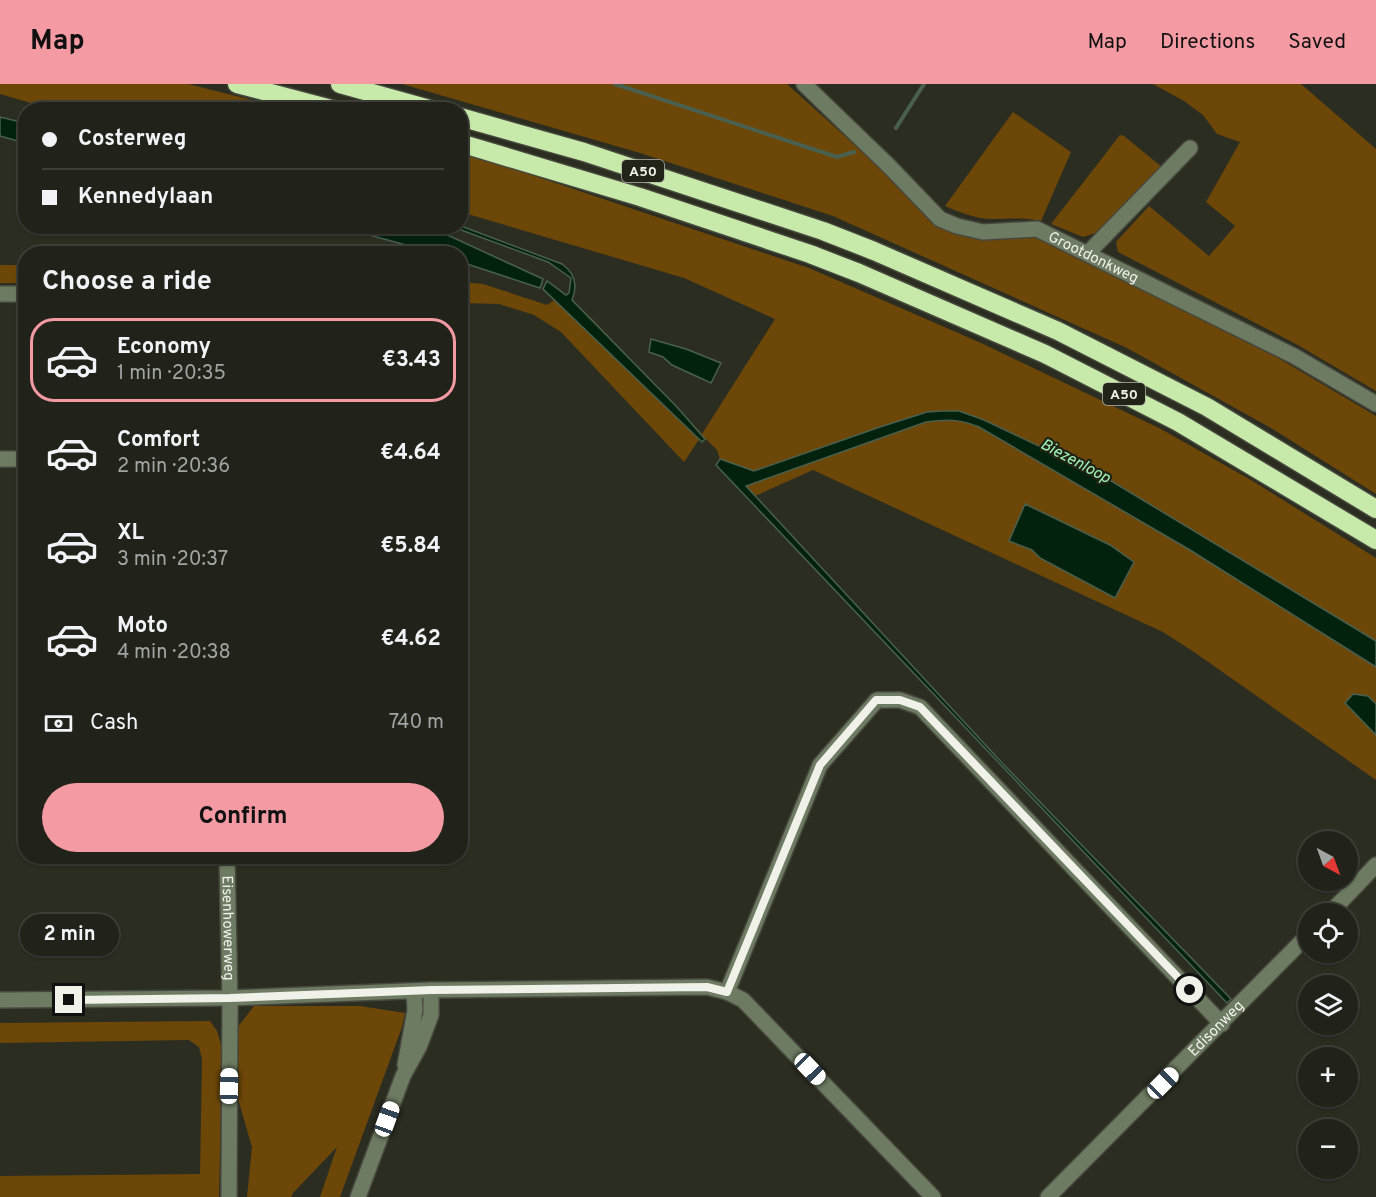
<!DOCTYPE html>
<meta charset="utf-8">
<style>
:root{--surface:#212219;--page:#2d2f26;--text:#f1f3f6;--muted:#a2a4a2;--line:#3e3f38;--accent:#f49aa3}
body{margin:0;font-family:Overpass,sans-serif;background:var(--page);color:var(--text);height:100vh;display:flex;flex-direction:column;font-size:22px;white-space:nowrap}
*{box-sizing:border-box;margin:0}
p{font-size:20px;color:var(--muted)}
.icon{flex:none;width:33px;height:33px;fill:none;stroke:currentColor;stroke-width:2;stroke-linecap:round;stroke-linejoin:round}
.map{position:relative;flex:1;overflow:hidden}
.sheet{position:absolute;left:18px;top:162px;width:450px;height:618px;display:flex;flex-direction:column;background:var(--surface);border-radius:24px;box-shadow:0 2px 4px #0004,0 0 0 2px var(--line)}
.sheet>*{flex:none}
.guide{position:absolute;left:18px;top:18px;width:450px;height:132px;border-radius:24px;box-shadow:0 2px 4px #0004,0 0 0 2px var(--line);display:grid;align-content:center;height:132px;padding:0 24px;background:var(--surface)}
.needle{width:39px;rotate:139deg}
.fabs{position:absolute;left:1298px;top:747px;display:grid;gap:12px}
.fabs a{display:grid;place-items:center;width:60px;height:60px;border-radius:50%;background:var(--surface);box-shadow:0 2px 4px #0004,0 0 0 2px var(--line);font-size:30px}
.end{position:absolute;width:27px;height:27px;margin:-14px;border:8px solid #f0f1e9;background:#111;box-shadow:0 0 0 3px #111}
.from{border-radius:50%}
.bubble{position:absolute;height:42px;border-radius:21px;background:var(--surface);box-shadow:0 2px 4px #0004,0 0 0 2px var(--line);font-size:20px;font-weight:700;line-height:42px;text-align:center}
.car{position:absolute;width:18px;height:36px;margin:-18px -9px;border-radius:8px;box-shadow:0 0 4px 2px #0007;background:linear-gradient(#fff 24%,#345 0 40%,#fff 0 76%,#345 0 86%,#fff 0)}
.guide b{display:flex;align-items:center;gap:21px;height:57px;font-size:22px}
.guide b+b{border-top:2px solid var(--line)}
.guide i{width:15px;height:15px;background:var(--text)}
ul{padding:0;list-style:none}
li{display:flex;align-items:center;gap:18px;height:84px;margin:0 12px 9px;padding:0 12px;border:3px solid transparent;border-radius:24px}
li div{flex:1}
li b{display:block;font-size:22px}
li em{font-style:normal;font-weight:700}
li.selected{border-color:var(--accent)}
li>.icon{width:54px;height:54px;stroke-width:1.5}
h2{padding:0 24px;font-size:27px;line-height:72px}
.pay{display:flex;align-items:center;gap:15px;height:66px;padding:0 24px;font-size:22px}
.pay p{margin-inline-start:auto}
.cta{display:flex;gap:12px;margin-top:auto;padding:12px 24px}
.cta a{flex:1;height:69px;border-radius:36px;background:var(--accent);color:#111;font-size:24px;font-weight:700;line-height:69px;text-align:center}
header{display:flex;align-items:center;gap:36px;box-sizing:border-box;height:84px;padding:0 30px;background:var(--accent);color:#111}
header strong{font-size:28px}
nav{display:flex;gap:33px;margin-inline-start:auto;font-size:21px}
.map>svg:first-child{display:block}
</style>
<header>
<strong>Map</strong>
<nav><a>Map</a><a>Directions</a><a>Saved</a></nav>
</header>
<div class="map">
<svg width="1376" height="1113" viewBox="0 0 1376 1113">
<rect width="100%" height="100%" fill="#2c2d21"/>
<g fill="#6d4708" fill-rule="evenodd">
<path d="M0,0H188L288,25H52L0,10Z"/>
<path d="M402,0H787L858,64L892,90L938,136L1028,149L1046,155L1049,160L1120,193L1280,275L1376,332V410L1271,344L1127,264L833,132L640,69Z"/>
<path d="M1153,0H1301L1376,65V307L1296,260L1118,168L1116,158L1149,122L1209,172L1235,142L1206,118L1240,58L1217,50L1203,31L1184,17Z"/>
<path d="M1013,28L1071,68L1041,137C1024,133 1008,135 990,135C974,134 959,128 945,122Z"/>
<path d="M1120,51L1124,52L1163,84L1099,148L1083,153L1051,140Z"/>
<path d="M460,70L487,76L809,184L981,259L1161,345L1251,396L1376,474V557L1108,395L984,336L959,327L927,328L753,387L720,375L717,366L702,351L684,378L561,248L534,231L499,220L461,219V198L483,200L547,221L553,217L560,206L592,235L702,350L775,235L684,194L461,128Z"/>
<rect x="0" y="181" width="25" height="18"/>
<path d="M942,335L961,336L979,343L1190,466L1376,583V620L1368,612L1345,619L1376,651V696L1194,568L1163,548L813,386L755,412L746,402L926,338ZM1026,420L1134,479L1115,514L1040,474L1032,466L1009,457Z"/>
<path d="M254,922H360L405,929L402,943L340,1113H320L337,1063L293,1109L291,1113H247L252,1063L236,1008L237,944Z"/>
<path d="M210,937L217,947L222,964L219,1113H0V1092L200,1090L202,975L199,963L189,956L0,959V939Z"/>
</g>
<g fill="#03220d" stroke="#4a604f" stroke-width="1.5">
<path d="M0,33L25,39V59L0,52Z"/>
<path d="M461,142L562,180C575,189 578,201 572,216L677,323L705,355L702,358L543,205L547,197L566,211L569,209L571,194L548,178L453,143Z"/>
<path d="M340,143H430L543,195L540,204L461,178L460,170L435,169Z"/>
<path d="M651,255L686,265L721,279L711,299L672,281L663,273L649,268Z"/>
<path d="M942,327H959L984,336L1108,395L1376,557V583L1190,466L979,343C959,335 948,335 926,338L746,402L1004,681L1231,915L1227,919L716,381L720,375L754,387L880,343L927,328Z"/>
<path d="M1025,420L1110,461L1134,478L1115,514L1040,474L1032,466L1009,457Z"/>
<path d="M1353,610L1368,612L1376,620V651L1345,619Z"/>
</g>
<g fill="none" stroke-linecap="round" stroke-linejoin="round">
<g stroke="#4a604f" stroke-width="4">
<path d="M615,0L837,73L854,68"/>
<path d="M896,44L924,0"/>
</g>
<g stroke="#47483d" stroke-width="18">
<g id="minor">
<path id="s1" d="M804,0L889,82L940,135L957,142L983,148L1037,145L1294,272L1376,320"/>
<path d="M1088,169L1190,64"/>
<path d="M0,210H26"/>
<path d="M0,375H26"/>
<path id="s2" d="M227,772L230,921L229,1113"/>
<path d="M1329,830L1376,781"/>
<path d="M727,908L820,681L877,616H900L920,623L1222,940"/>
<path d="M0,916L229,914L431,906L707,903L727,908L743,916L933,1113"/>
<path d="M405,981L415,926L414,907"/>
<path d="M358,1113L403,992L419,963L431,931V906"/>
<path id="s3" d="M1048,1113L1308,851"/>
</g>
</g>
<g stroke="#47483d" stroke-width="21">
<g id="highway">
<path d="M237,0L335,26"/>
<path d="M340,0L433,26"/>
<path d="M460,33L584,68L823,147L874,167L1058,247L1207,323L1376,425"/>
<path d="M460,59L640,113L810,170L859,189L1045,270L1178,338L1376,456"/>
</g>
</g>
<use href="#minor" stroke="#6d7b62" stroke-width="15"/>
<use href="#highway" stroke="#c7eaaa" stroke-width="18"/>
</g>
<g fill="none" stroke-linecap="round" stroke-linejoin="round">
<path stroke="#f0f1e9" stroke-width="8" d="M69,916L230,914L431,906L707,903L727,908L820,681L876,616H900L920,623L1190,906"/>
</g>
<g text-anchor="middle" stroke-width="4.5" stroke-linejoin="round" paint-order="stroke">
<g fill="#232418" stroke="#b2b4aa" stroke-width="1.5">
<rect x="622" y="76" width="42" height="22" rx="4.5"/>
<rect x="1103" y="299" width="42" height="22" rx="4.5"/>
</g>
<g font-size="14" font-weight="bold" fill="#f0f1e9">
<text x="643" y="92">A50</text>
<text x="1124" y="315">A50</text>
</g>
<g font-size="15" fill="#f0f1e9" stroke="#232418">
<text dy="5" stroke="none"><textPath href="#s1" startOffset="354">Grootdonkweg</textPath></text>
<text dy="5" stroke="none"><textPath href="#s2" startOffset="72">Eisenhowerweg</textPath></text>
<text dy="5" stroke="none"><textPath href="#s3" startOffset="238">Edisonweg</textPath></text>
</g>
<g font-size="16" font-style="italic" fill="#9ff5b4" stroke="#232418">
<text transform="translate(1076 376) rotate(28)" y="6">Biezenloop</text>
</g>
</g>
</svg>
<div class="fabs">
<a><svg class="needle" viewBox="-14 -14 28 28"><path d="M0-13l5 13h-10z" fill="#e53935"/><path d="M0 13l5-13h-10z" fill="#a2a4a2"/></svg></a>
<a><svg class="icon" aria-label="locate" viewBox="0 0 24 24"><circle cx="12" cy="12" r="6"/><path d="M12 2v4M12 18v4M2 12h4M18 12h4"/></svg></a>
<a><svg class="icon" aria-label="layers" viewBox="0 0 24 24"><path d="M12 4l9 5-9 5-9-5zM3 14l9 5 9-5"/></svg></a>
<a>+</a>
<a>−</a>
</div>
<i class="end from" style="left:1190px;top:906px"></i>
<i class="end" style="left:69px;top:916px"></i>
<div class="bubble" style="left:20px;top:830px;width:99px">2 min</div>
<i class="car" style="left:810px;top:985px;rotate:136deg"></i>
<i class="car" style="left:1163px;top:999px;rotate:45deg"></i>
<i class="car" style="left:229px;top:1002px;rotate:1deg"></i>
<i class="car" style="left:387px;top:1035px;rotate:20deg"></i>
<div class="guide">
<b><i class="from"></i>Costerweg</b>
<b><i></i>Kennedylaan</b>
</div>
<section class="sheet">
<h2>Choose a ride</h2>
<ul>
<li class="selected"><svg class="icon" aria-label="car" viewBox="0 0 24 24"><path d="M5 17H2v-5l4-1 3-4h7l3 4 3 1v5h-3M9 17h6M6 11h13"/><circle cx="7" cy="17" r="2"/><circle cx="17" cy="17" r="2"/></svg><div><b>Economy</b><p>1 min · 20:35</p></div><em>€3.43</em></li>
<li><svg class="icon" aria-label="car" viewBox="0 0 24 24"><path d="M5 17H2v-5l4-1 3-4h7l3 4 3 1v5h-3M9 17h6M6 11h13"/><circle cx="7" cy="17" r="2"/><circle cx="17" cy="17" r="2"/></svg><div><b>Comfort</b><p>2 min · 20:36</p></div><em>€4.64</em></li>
<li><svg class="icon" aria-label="car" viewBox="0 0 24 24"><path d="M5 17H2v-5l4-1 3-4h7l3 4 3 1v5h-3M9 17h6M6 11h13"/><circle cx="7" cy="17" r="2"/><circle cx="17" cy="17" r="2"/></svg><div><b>XL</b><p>3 min · 20:37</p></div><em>€5.84</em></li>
<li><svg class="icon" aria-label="car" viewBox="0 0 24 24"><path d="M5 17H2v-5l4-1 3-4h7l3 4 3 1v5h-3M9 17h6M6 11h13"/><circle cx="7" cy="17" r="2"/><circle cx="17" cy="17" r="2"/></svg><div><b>Moto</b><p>4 min · 20:38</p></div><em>€4.62</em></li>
</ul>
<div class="pay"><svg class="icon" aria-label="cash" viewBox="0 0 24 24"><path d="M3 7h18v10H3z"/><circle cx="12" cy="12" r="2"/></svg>Cash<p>740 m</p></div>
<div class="cta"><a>Confirm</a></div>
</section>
</div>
